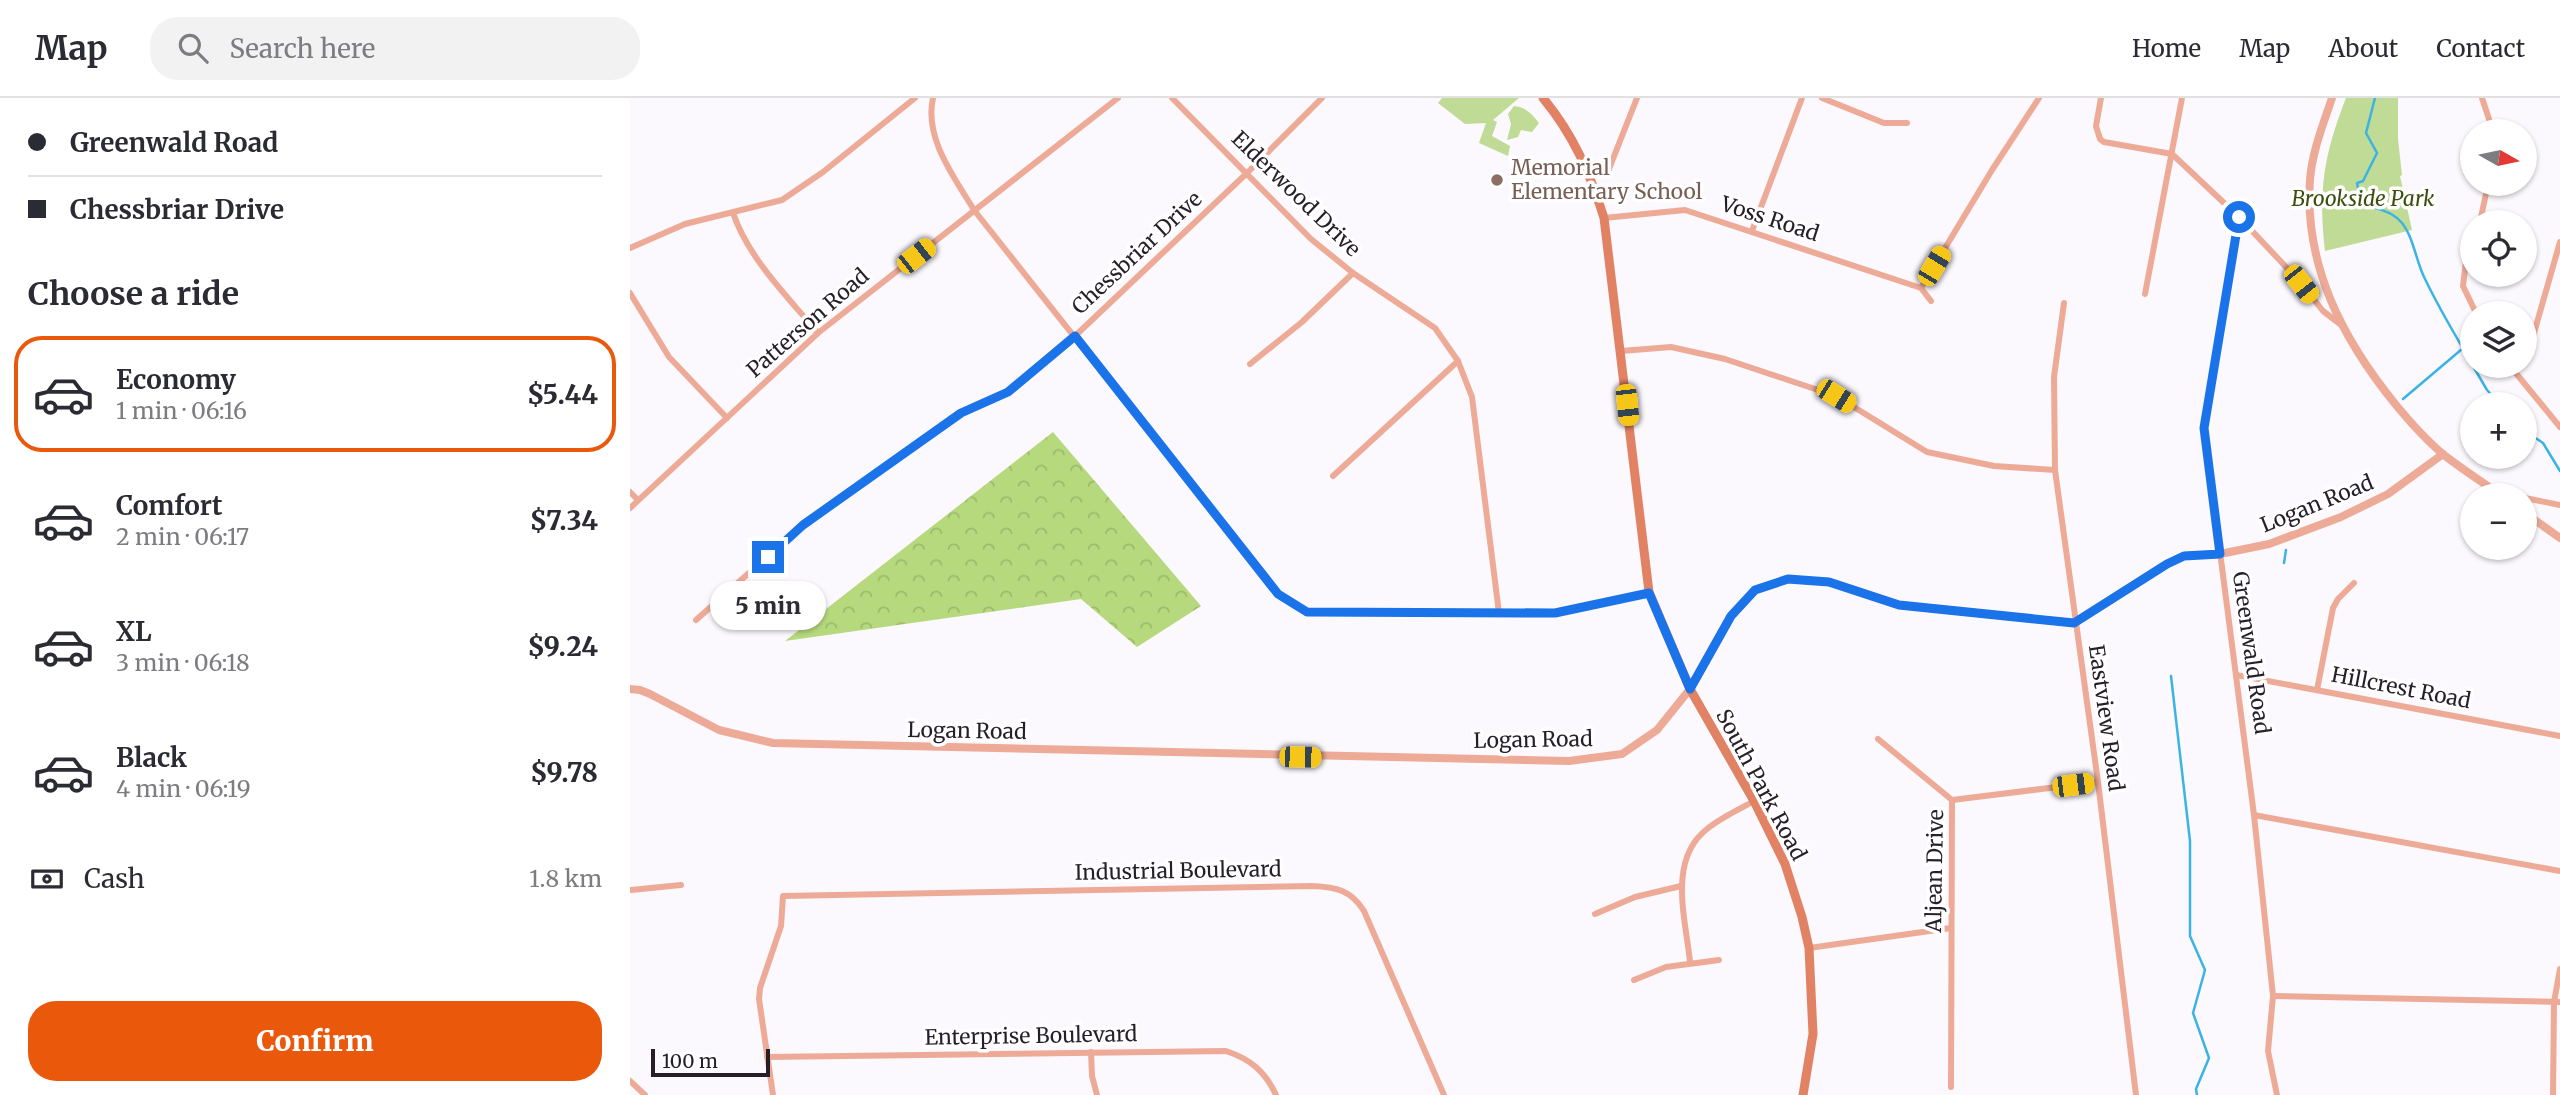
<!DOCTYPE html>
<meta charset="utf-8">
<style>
:root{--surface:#fff;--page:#f2f2f3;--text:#2b2b33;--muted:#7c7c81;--line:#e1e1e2;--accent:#ea580c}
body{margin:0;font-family:Merriweather,serif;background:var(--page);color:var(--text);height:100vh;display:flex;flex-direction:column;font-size:26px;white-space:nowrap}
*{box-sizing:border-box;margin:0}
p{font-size:23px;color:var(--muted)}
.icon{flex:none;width:38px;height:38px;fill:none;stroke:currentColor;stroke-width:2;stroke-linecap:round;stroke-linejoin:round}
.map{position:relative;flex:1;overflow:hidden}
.drawer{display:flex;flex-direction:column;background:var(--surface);width:630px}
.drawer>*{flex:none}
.banner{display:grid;align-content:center;height:154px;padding:0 28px;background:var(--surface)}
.needle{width:46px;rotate:99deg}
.fabs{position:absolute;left:1830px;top:21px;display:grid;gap:14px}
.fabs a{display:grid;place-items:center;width:77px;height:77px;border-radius:50%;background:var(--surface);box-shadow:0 2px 5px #0004;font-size:35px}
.scale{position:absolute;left:21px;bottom:18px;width:119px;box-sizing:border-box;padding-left:7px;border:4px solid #261f2a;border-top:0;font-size:19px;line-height:24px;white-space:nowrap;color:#261f2a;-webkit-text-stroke:5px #fff;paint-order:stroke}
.end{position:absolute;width:32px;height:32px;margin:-16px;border:9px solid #1a73e8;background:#fff;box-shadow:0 0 0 4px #fff}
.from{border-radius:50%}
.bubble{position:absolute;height:49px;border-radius:24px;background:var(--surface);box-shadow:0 2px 5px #0004;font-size:23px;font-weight:800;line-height:49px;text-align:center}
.car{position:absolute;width:21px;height:42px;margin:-21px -10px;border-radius:9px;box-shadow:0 0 5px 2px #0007;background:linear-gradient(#f5c518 24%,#345 0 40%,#f5c518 0 76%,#345 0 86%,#f5c518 0)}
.banner b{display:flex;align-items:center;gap:24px;height:66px;font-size:26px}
.banner b+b{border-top:2px solid var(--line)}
.banner i{width:18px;height:18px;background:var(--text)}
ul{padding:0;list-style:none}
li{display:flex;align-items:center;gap:21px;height:116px;margin:0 14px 10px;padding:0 14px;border:4px solid transparent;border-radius:28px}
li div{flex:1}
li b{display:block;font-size:26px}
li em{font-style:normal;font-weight:800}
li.active{border-color:var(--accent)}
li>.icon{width:63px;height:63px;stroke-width:1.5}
h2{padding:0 28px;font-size:32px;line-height:84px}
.pay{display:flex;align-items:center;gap:18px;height:77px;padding:0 28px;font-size:26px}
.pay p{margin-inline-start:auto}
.action{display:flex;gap:14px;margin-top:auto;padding:14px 28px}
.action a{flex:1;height:80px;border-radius:28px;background:var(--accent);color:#fff;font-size:28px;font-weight:800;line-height:80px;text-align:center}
header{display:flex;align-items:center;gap:42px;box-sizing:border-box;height:98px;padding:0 35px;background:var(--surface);border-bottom:2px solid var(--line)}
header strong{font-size:33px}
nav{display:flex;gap:38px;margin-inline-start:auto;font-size:24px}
.search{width:490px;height:63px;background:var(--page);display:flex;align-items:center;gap:18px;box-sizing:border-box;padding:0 24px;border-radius:28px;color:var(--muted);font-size:26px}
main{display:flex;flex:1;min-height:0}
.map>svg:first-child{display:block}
</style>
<header>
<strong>Map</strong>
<div class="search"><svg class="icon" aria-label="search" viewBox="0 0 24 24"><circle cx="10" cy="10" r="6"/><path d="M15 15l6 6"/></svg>Search here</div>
<nav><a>Home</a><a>Map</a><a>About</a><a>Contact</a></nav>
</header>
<main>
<section class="drawer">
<div class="banner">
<b><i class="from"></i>Greenwald Road</b>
<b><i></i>Chessbriar Drive</b>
</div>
<h2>Choose a ride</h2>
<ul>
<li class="active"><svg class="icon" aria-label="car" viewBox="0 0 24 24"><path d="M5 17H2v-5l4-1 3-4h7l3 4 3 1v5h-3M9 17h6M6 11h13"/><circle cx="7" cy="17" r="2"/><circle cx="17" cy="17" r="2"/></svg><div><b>Economy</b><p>1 min · 06:16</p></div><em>$5.44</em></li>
<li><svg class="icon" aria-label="car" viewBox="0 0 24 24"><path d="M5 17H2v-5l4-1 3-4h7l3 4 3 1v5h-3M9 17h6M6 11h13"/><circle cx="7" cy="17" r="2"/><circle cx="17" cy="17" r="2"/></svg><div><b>Comfort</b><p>2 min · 06:17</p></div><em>$7.34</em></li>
<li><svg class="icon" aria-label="car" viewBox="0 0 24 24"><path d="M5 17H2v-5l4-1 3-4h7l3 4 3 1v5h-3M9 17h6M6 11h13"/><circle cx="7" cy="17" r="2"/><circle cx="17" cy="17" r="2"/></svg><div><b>XL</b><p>3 min · 06:18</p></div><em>$9.24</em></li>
<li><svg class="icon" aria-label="car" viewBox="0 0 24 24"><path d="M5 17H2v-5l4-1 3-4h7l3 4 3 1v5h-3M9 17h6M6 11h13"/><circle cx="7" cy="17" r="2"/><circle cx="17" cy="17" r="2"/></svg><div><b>Black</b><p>4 min · 06:19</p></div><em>$9.78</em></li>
</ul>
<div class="pay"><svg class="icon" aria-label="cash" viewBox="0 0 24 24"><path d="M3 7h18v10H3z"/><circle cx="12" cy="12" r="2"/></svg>Cash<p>1.8 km</p></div>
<div class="action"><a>Confirm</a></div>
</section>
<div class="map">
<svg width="1930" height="997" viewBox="0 0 1930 997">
<defs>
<pattern id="forest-crowns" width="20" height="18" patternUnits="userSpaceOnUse" patternTransform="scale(1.75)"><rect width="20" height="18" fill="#b6d97d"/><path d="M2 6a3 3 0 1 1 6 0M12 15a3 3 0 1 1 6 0" fill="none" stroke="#9cba6c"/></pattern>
</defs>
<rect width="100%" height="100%" fill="#fbf8fe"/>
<path fill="url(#forest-crowns)" d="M423,334L571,508L507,549L451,501L155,543Z"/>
<g fill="#bfdb95">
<path d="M812,0H889L863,22L867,24L862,38L880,48L878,58L849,45L856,25L835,26L808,5Z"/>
<path d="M1716,0H1768V41L1772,77L1770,78L1782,132L1695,153C1688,92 1694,56 1716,0Z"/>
<path d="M884,8C896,9 902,16 909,25L902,34L891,32L888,39L877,42L881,26L878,16Z"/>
</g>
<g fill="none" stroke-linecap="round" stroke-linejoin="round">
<g stroke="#3bb4e3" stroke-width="2.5">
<path d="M1745,0L1736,35L1747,55L1733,83L1727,85C1732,118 1756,105 1772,125C1784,140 1786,164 1795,181C1809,210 1826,239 1843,267"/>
<path d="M1843,268L1857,292L1870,306"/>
<path d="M1773,301L1832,251"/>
<path d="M1895,333L1913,345L1930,373"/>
<path d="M1659,414L1660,428"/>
<path d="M1654,465L1656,452"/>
<path d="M1541,578L1560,743V838L1575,872L1563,915L1579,960L1566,991L1567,997"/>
</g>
<g stroke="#edab97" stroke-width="6">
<path d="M303,0C294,40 324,79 344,112L648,496L677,514L869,515H925L1019,494"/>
<path d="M542,0L681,141L723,175L805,230L828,263L842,299L869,515"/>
<path d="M1192,0L1254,25H1277"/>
<path d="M1471,0L1466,28L1470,41L1474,44L1542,56L1609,119L1671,185L1693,213L1710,226"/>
<path d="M1852,0L1863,33"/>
<path d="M961,79L979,71L1007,0"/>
<path d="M103,115C119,161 157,198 188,235"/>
<path d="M1609,119L1574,330L1624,717L1643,898L1638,953L1647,997"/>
<path d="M974,120L1055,112L1291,190"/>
<path d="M1850,124L1858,86"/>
<path d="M1122,133L1172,0"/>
<path d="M1843,144L1836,163L1833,188L1846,215"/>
<path d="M0,150L55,126L152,102L193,74L285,0"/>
<path d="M1291,190L1362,72L1409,0"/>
<path d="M1291,190L1301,203"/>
<path d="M0,195L39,259L97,320"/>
<path d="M1515,196L1552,0"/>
<path d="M1434,205L1424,279L1425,372L1468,684L1506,997"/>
<path d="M991,253L1041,249L1095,261L1206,298L1297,354L1364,368L1425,372"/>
<path d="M1895,254L1902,242L1930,144"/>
<path d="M620,266L672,224L723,175"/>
<path d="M1880,268L1930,329"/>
<path d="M703,378L828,263"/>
<path d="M0,394L8,402"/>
<path d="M1895,400L1930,407"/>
<path d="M0,410L188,235L488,0"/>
<path d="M66,522L173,427L212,398L331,315L378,294L445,238L617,75L692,0"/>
<path d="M1606,577L1930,638"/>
<path d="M1687,592L1703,510L1708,501L1724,485"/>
<path d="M1248,641L1322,702"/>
<path d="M1624,717L1930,773"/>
<path d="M1,792L51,787"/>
<path d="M965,816L1005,799L1051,788"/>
<path d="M1179,850L1321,830"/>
<path d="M1060,864C1056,822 1037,762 1077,731C1090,720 1108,712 1124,703"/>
<path d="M1004,882L1036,869L1089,862"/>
<path d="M1643,898L1930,904"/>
<path d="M461,954L462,978L467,997"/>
<path d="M137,959L596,953C620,961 635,973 646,997"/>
<path d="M0,983L15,997"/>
<path d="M1321,989L1322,702L1468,684"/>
<path d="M143,997L129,901L130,890L151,828L153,798L682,788C706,789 721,792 734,813L814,997"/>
<path d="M1923,997L1924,904L1930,871"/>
</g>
<g stroke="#edab97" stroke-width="8">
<path d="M1702,0C1693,27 1682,54 1680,82C1674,168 1713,242 1766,307C1780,324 1796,342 1814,357C1832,371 1852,384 1871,397"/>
<path d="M1895,415L1930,440"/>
<path d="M0,591L10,592L20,596L89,632L143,645L939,663L992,656L1027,632L1060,591L1101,518L1125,492L1158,481L1199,484L1269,507L1444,525L1537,466L1554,458L1590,456L1639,446L1711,419L1758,396L1813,356"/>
</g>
<path stroke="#e28265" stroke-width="9" d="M913,0C943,36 960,75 974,120L1019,494L1060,591L1124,703L1155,766L1172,819L1179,850L1183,936L1173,997"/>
</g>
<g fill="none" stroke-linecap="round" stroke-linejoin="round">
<path stroke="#1a73e8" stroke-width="9" d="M138,459L173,427L331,315L378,294L445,238L648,496L677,514L925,515L1019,495L1060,591L1101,518L1125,492L1158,481L1199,484L1269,507L1444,525L1537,466L1554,458L1590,456L1574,330L1609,119"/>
</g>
<circle fill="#8d6e63" stroke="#fff" stroke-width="2.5" cx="867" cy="82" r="7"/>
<g text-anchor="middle" stroke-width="7" stroke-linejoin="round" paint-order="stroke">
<g font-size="21" fill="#785e54" stroke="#fff" text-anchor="start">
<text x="881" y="77">Memorial<tspan x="881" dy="24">Elementary School</tspan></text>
</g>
<g font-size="21" fill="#261f2a" stroke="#fff">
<text transform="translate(666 96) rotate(44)" y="7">Elderwood Drive</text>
<text transform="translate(1140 121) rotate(18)" y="7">Voss Road</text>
<text transform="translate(507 155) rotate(-43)" y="7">Chessbriar Drive</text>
<text transform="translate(178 225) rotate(-41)" y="7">Patterson Road</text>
<text transform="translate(1687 406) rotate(-22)" y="7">Logan Road</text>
<text transform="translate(1621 555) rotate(82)" y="7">Greenwald Road</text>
<text transform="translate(1771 590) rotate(11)" y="7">Hillcrest Road</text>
<text transform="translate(1476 620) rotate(82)" y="7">Eastview Road</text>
<text transform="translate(337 633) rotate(1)" y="7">Logan Road</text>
<text transform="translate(903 642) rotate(-1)" y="7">Logan Road</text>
<text transform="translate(1131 687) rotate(62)" y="7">South Park Road</text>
<text transform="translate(548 773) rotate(-1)" y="7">Industrial Boulevard</text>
<text transform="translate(1305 773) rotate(-89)" y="7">Aljean Drive</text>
<text transform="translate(401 938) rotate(-1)" y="7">Enterprise Boulevard</text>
</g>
<g font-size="21" font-style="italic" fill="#3a4f0c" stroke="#fff">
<text x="1733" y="108">Brookside Park</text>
</g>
</g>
</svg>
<div class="fabs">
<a><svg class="needle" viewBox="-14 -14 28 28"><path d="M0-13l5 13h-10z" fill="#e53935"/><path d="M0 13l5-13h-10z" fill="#7c7c81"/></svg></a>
<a><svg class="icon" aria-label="locate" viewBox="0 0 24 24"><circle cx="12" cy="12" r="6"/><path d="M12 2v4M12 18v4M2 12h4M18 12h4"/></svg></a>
<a><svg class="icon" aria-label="layers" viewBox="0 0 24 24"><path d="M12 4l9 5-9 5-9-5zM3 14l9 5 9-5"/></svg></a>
<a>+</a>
<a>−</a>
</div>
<div class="scale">100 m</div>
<i class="end from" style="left:1609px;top:119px"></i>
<i class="end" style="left:138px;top:459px"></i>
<div class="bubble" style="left:80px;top:483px;width:116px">5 min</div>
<i class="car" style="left:286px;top:158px;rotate:52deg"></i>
<i class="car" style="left:1304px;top:168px;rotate:31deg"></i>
<i class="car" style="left:1671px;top:186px;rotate:142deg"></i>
<i class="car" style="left:1206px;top:298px;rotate:122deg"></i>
<i class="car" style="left:997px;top:307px;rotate:174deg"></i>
<i class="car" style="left:670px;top:659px;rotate:91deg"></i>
<i class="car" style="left:1443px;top:687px;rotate:83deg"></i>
</div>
</main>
